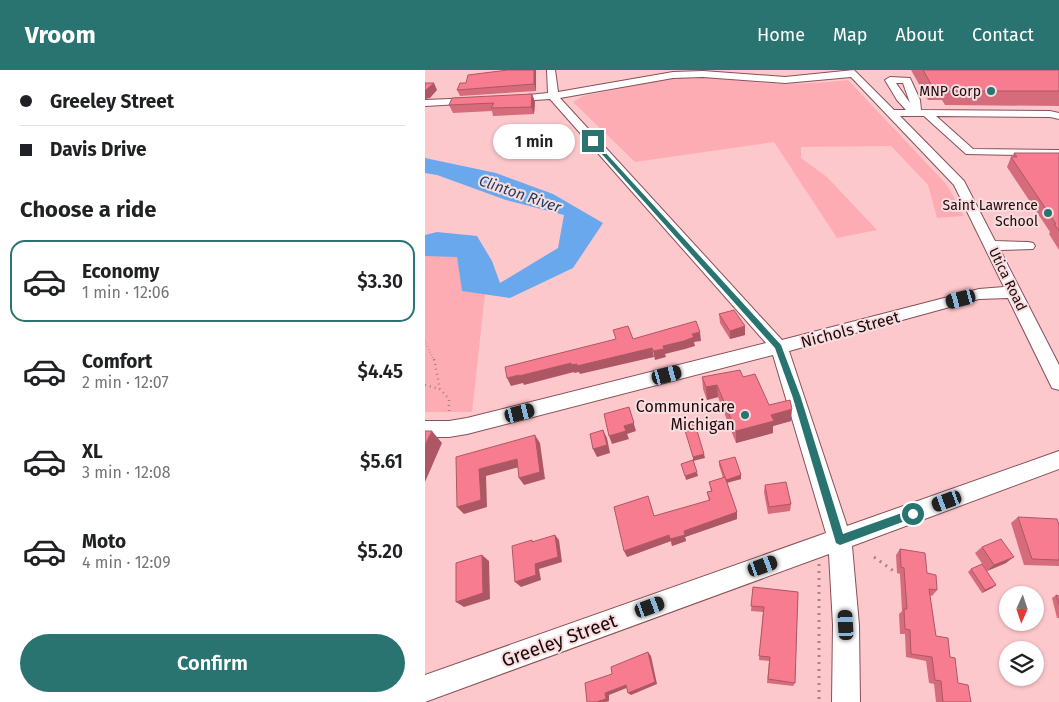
<!DOCTYPE html>
<meta charset="utf-8">
<style>
:root{--surface:#fff;--page:#f2f2f2;--text:#202124;--muted:#757577;--line:#e0e0e0;--accent:#297371}
body{margin:0;font-family:"Fira Sans",sans-serif;background:var(--page);color:var(--text);height:100vh;display:flex;flex-direction:column;font-size:19px;white-space:nowrap}
*{box-sizing:border-box;margin:0}
p{font-size:16px;color:var(--muted)}
.icon{flex:none;width:28px;height:28px;fill:none;stroke:currentColor;stroke-width:2;stroke-linecap:round;stroke-linejoin:round}
.map{position:relative;flex:1;overflow:hidden}
.details{display:flex;flex-direction:column;background:var(--surface);width:425px}
.details>*{flex:none}
.banner{display:grid;align-content:center;height:110px;padding:0 20px;background:var(--surface)}
.needle{width:32px;rotate:183deg}
.buttons{position:absolute;left:574px;top:516px;display:grid;gap:10px}
.buttons a{display:grid;place-items:center;width:45px;height:45px;border-radius:50%;background:var(--surface);box-shadow:0 1px 4px #0004;font-size:25px}
.end{position:absolute;width:22px;height:22px;margin:-11px;border:6px solid #297371;background:#fff;box-shadow:0 0 0 2px #fff}
.from{border-radius:50%}
.bubble{position:absolute;height:35px;border-radius:18px;background:var(--surface);box-shadow:0 1px 4px #0004;font-size:16px;font-weight:600;line-height:35px;text-align:center}
.car{position:absolute;width:15px;height:30px;margin:-15px -8px;border-radius:6px;box-shadow:0 0 4px 1px #0007;background:linear-gradient(#222 24%,#8ab4d8 0 40%,#222 0 76%,#8ab4d8 0 86%,#222 0)}
.banner b{display:flex;align-items:center;gap:18px;height:48px;font-size:19px}
.banner b+b{border-top:1px solid var(--line)}
.banner i{width:12px;height:12px;background:var(--text)}
ul{padding:0;list-style:none}
li{display:flex;align-items:center;gap:15px;height:82px;margin:0 10px 8px;padding:0 10px;border:2px solid transparent;border-radius:15px}
li div{flex:1}
li b{display:block;font-size:19px}
li em{font-style:normal;font-weight:600}
li.selected{border-color:var(--accent)}
li>.icon{width:45px;height:45px;stroke-width:1.5}
h2{padding:0 20px;font-size:22px;line-height:60px}
.button{display:flex;gap:10px;margin-top:auto;padding:10px 20px}
.button a{flex:1;height:58px;border-radius:30px;background:var(--accent);color:#fff;font-size:20px;font-weight:600;line-height:58px;text-align:center}
header{display:flex;align-items:center;gap:30px;box-sizing:border-box;height:70px;padding:0 25px;background:var(--accent);color:#fff}
header strong{font-size:24px}
nav{display:flex;gap:28px;margin-inline-start:auto;font-size:18px}
main{display:flex;flex:1;min-height:0}
.map>svg:first-child{display:block}
</style>
<header>
<strong>Vroom</strong>
<nav><a>Home</a><a>Map</a><a>About</a><a>Contact</a></nav>
</header>
<main>
<section class="details">
<div class="banner">
<b><i class="from"></i>Greeley Street</b>
<b><i></i>Davis Drive</b>
</div>
<h2>Choose a ride</h2>
<ul>
<li class="selected"><svg class="icon" aria-label="car" viewBox="0 0 24 24"><path d="M5 17H2v-5l4-1 3-4h7l3 4 3 1v5h-3M9 17h6M6 11h13"/><circle cx="7" cy="17" r="2"/><circle cx="17" cy="17" r="2"/></svg><div><b>Economy</b><p>1 min · 12:06</p></div><em>$3.30</em></li>
<li><svg class="icon" aria-label="car" viewBox="0 0 24 24"><path d="M5 17H2v-5l4-1 3-4h7l3 4 3 1v5h-3M9 17h6M6 11h13"/><circle cx="7" cy="17" r="2"/><circle cx="17" cy="17" r="2"/></svg><div><b>Comfort</b><p>2 min · 12:07</p></div><em>$4.45</em></li>
<li><svg class="icon" aria-label="car" viewBox="0 0 24 24"><path d="M5 17H2v-5l4-1 3-4h7l3 4 3 1v5h-3M9 17h6M6 11h13"/><circle cx="7" cy="17" r="2"/><circle cx="17" cy="17" r="2"/></svg><div><b>XL</b><p>3 min · 12:08</p></div><em>$5.61</em></li>
<li><svg class="icon" aria-label="car" viewBox="0 0 24 24"><path d="M5 17H2v-5l4-1 3-4h7l3 4 3 1v5h-3M9 17h6M6 11h13"/><circle cx="7" cy="17" r="2"/><circle cx="17" cy="17" r="2"/></svg><div><b>Moto</b><p>4 min · 12:09</p></div><em>$5.20</em></li>
</ul>
<div class="button"><a>Confirm</a></div>
</section>
<div class="map">
<svg width="634" height="632" viewBox="0 0 634 632">
<rect width="100%" height="100%" fill="#fdc8cc"/>
<g fill="#fdacb4">
<path d="M256,6C283,7 310,10 337,13C366,15 395,13 423,10L522,115L539,146L512,148L503,115L466,76L376,77V88L402,107L452,160L412,168L349,72L210,92L148,32L158,26Z"/>
<path d="M0,186H32L37,221L60,224L47,342H0Z"/>
</g>
<path fill="#6aa8ee" d="M0,88L71,103L128,124L178,153L148,198L85,228L37,221L32,187L0,186V165L12,162L52,166L67,191L75,213L133,178L139,145L81,130L12,105L0,103Z"/>
<g fill="none" stroke-linecap="round" stroke-linejoin="round">
<g stroke="#885057" stroke-width="2">
<g id="minor">
<path d="M122,0H130L133,22L248,2L278,1L360,7L429,0L469,40H481L472,30L460,10L465,7L485,8L495,30L496,40L625,41L634,43V49L625,47L511,46L548,79L634,80V86L541,84L499,46H475L539,111L570,171L603,172L608,173L610,176L608,179L575,180L634,295V320L627,318L583,228L554,229L364,281L422,456L634,381V399L427,476L434,555L435,632H407L408,555L404,484L0,632V605L401,463L348,285L42,364L24,367H0V351H24L42,348L341,273L125,29L80,32V28L83,27L123,23ZM278,7L360,13L426,7L529,115L579,217L554,219L357,270L135,28L248,8ZM471,13H478L485,33Z"/>
<path d="M50,28L53,29V33L0,36V30Z"/>
</g>
</g>
<path stroke="#aa8185" stroke-width="2" stroke-dasharray="0.5 2.5" stroke-linecap="butt" d="M0,271L9,291"/>
<g stroke="#aa8185" stroke-width="2.5" stroke-dasharray="1 4" stroke-linecap="butt">
<path d="M9,289L15,319L24,329V344"/>
<path d="M0,315L15,319"/>
</g>
<g stroke="#aa8185" stroke-width="3" stroke-dasharray="2 5" stroke-linecap="butt">
<path d="M449,487L470,502"/>
<path d="M394,494V632"/>
</g>
<use href="#minor" fill="#fff" fill-rule="evenodd"/>
</g>
<g fill="#d56b7b">
<path d="M111,0V21L35,26L32,20L41,13Z"/>
<path d="M486,0H634V36L520,35L517,30H503Z"/>
<path d="M107,24L110,32L109,44L68,46L67,41L28,43L24,35Z"/>
<path d="M589,83H634V180L624,164L625,162L582,97L586,87H587Z"/>
<path d="M294,244L320,256V265L305,269L295,253Z"/>
<path d="M277,307H318L344,335L366,351L348,356V363L311,373L293,327L282,330L278,319Z"/>
<path d="M294,391L316,405V409L302,413L312,442V449L260,467L261,471L247,476L246,471L202,487L223,426L229,446L284,431L282,422L286,421L284,412L298,408L294,395Z"/>
<path d="M340,415L366,434L365,441L343,444L339,422Z"/>
<path d="M593,447L634,455V496L599,495L586,453Z"/>
<path d="M557,477L581,493L562,501L550,483Z"/>
<path d="M475,479L502,503L512,520L507,526L505,525L511,566L525,587L533,613L546,632H511L509,614L504,613L501,591L481,587L480,564H475L474,544L477,541L475,504L472,503L471,485Z"/>
<path d="M546,499L571,515L567,518L557,523L543,502Z"/>
<path d="M328,517L373,522L370,613L368,616L342,613L344,591L334,590L338,542L326,541Z"/>
<path d="M631,525L634,526V548H632L627,528Z"/>
</g>
<g fill="#ae5764">
<path d="M109,0H111V21L109,14Z"/>
<path d="M9,13L12,20L5,28L0,29V20Z"/>
<path d="M107,24L110,32L109,44L106,37Z"/>
<path d="M320,256V265L305,269V261Z"/>
<path d="M275,262L276,271L269,272L270,276L260,279L240,284L241,287L230,290L228,281L238,276L267,264Z"/>
<path d="M227,278L229,287L155,304L154,302L149,303V302L99,315L98,313L86,316L82,308L146,293Z"/>
<path d="M292,315L293,327L282,330L281,317Z"/>
<path d="M204,337L211,361L202,364L204,369L187,374L184,366Z"/>
<path d="M367,339L366,351L348,356V363L311,373V361L346,345Z"/>
<path d="M178,360L182,368L185,383L172,387L168,379Z"/>
<path d="M7,361L17,373L0,412V375Z"/>
<path d="M110,365L115,373L120,409L99,415L94,408Z"/>
<path d="M279,384L280,388L268,391V387Z"/>
<path d="M92,389L98,396L61,406L62,437L39,444L32,437L54,399Z"/>
<path d="M272,402L273,406L261,410L260,406Z"/>
<path d="M316,405V409L300,413V410Z"/>
<path d="M312,442V449L260,467L261,471L247,476L246,471L202,487L199,481Z"/>
<path d="M130,465L134,470L137,492L114,499L116,510L96,517L90,512L110,494Z"/>
<path d="M57,485L64,491L65,529L39,537L31,532Z"/>
<path d="M589,487L581,493L562,501L569,495Z"/>
<path d="M571,515L567,518L557,523L560,520Z"/>
<path d="M223,582L226,586L232,614L206,625L203,623Z"/>
<path d="M201,615L204,617L184,625V631L181,632H171L180,623Z"/>
</g>
<g fill="#f87c8f" stroke="#ae5764">
<path d="M83,0H109V14L32,20L35,13H41L43,5Z"/>
<path d="M498,0H634V21H524L521,16H507Z"/>
<path d="M0,13H9L1,20H0Z"/>
<path d="M107,24L106,37L66,38L69,33L24,35L27,28Z"/>
<path d="M589,83H634V161L629,154H631L586,87H592Z"/>
<path d="M309,240L320,256L305,261L294,244Z"/>
<path d="M271,251L275,262L267,264L269,267L259,271L238,276L239,279L228,281L227,278L152,296V294L146,295V293L94,306V305L82,308L80,297L191,269L188,260L203,256L208,269Z"/>
<path d="M315,300L318,307L330,304L344,335L365,330L367,339L346,345L349,351L311,361L292,315L281,317L277,307Z"/>
<path d="M204,337L209,353L199,356L201,361L184,366L179,344Z"/>
<path d="M270,354L279,384L268,387L259,357Z"/>
<path d="M178,360L182,375L168,379L165,364Z"/>
<path d="M0,361H7L0,375Z"/>
<path d="M110,365L115,402L94,408L92,389L54,399L56,430L32,437L31,387Z"/>
<path d="M310,387L316,405L301,410L294,391Z"/>
<path d="M268,390L272,402L260,406L256,394Z"/>
<path d="M300,407L312,442L259,461L260,465L245,469L244,465L199,481L189,437L223,426L229,446L285,430L282,422L287,421L284,412Z"/>
<path d="M361,412L366,434L344,437L340,415Z"/>
<path d="M593,447L632,449L634,455V490L607,489Z"/>
<path d="M130,465L133,487L110,494L111,505L90,512L87,476L107,470V472Z"/>
<path d="M576,469L589,487L569,495L557,477Z"/>
<path d="M475,479L500,483L502,503L511,505L512,520L504,519L511,566L523,568L525,587L530,588L533,613L543,615L546,632H518L516,611L510,610L507,587L486,584L485,560L480,559L479,539H482L479,498L476,497Z"/>
<path d="M57,485L58,523L31,532V493Z"/>
<path d="M557,494L571,515L560,520L546,499Z"/>
<path d="M328,517L373,522L370,613L343,609L345,587L334,586L339,537L326,536Z"/>
<path d="M631,525L634,526V535Z"/>
<path d="M223,582L230,612L203,623L201,615L180,623L181,629L171,632H162L160,613L187,604L186,597Z"/>
</g>
<path fill="#297371" d="M168,69L356,275L376,328L418,464L488,439L491,440V447L415,475L411,473L368,328L350,278L166,72Z"/>
<g fill="#297371" stroke="#f8dddf" stroke-width="2">
<circle cx="566" cy="21" r="5"/>
<circle cx="623" cy="143" r="5"/>
<circle cx="320" cy="345" r="5"/>
</g>
<g text-anchor="middle" stroke-width="4" stroke-linejoin="round" paint-order="stroke">
<g font-size="14" fill="#1e080c" stroke="#f8dddf" text-anchor="end">
<text x="556" y="26">MNP Corp</text>
<text x="613" y="140">Saint Lawrence<tspan x="613" dy="16">School</tspan></text>
</g>
<g font-size="14" fill="#1e080c" stroke="#f8dddf">
<text transform="translate(583 209) rotate(64)" y="5">Utica Road</text>
</g>
<g font-size="15" font-style="italic" fill="#1a3b5e" stroke="#f8dddf">
<text transform="translate(95 124) rotate(19)" y="5">Clinton River</text>
</g>
<g font-size="16" fill="#1e080c" stroke="#f8dddf">
<text transform="translate(425 259) rotate(-15)" y="6">Nichols Street</text>
</g>
<g font-size="16" fill="#1e080c" stroke="#f8dddf" text-anchor="end">
<text x="310" y="342">Communicare<tspan x="310" dy="18">Michigan</tspan></text>
</g>
<g font-size="19" fill="#1e080c" stroke="#f8dddf">
<text transform="translate(134 570) rotate(-20)" y="7">Greeley Street</text>
</g>
</g>
</svg>
<div class="buttons">
<a><svg class="needle" viewBox="-14 -14 28 28"><path d="M0-13l5 13h-10z" fill="#e53935"/><path d="M0 13l5-13h-10z" fill="#757577"/></svg></a>
<a><svg class="icon" aria-label="layers" viewBox="0 0 24 24"><path d="M12 4l9 5-9 5-9-5zM3 14l9 5 9-5"/></svg></a>
</div>
<i class="end from" style="left:488px;top:444px"></i>
<i class="end" style="left:168px;top:71px"></i>
<div class="bubble" style="left:68px;top:54px;width:82px">1 min</div>
<i class="car" style="left:536px;top:229px;rotate:255deg"></i>
<i class="car" style="left:242px;top:305px;rotate:75deg"></i>
<i class="car" style="left:95px;top:343px;rotate:76deg"></i>
<i class="car" style="left:522px;top:431px;rotate:250deg"></i>
<i class="car" style="left:338px;top:496px;rotate:70deg"></i>
<i class="car" style="left:225px;top:537px;rotate:70deg"></i>
<i class="car" style="left:421px;top:555px;rotate:357deg"></i>
</div>
</main>
